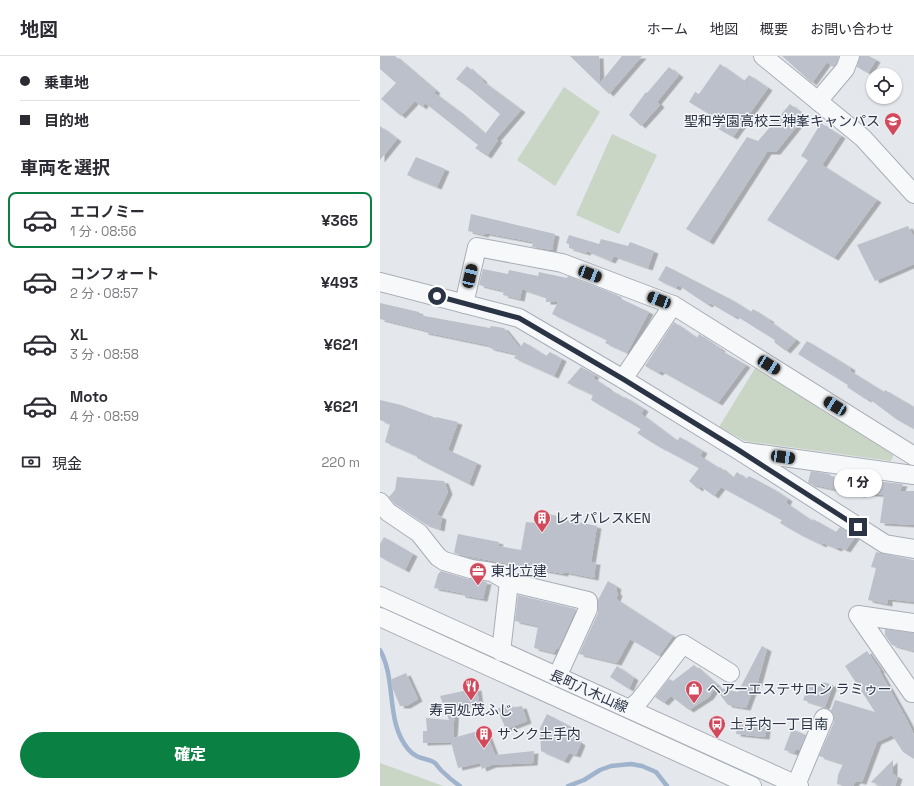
<!DOCTYPE html>
<html lang="ja">
<meta charset="utf-8">
<style>
:root{--surface:#fff;--page:#f2f2f3;--text:#2b2b33;--muted:#7c7c81;--line:#e1e1e2;--accent:#0b8043}
body{margin:0;font-family:"Space Grotesk","Noto Sans JP",sans-serif;background:var(--page);color:var(--text);height:100vh;display:flex;flex-direction:column;font-size:15px;white-space:nowrap}
*{box-sizing:border-box;margin:0}
p{font-size:13px;color:var(--muted)}
.icon{flex:none;width:22px;height:22px;fill:none;stroke:currentColor;stroke-width:2;stroke-linecap:round;stroke-linejoin:round}
.map{position:relative;flex:1;overflow:hidden}
.drawer{display:flex;flex-direction:column;background:var(--surface);width:380px}
.drawer>*{flex:none}
.hud{display:grid;align-content:center;height:88px;padding:0 20px;background:var(--surface)}
.controls{position:absolute;left:486px;top:12px;display:grid;gap:8px}
.controls a{display:grid;place-items:center;width:36px;height:36px;border-radius:50%;background:var(--surface);box-shadow:0 1px 3px #0004;font-size:20px}
.end{position:absolute;width:18px;height:18px;margin:-9px;border:5px solid #2b3445;background:#fff;box-shadow:0 0 0 2px #fff}
.from{border-radius:50%}
.bubble{position:absolute;height:28px;border-radius:14px;background:var(--surface);box-shadow:0 1px 3px #0004;font-size:13px;font-weight:800;line-height:28px;text-align:center}
.car{position:absolute;width:12px;height:24px;margin:-12px -6px;border-radius:5px;box-shadow:0 0 3px 1px #0007;background:linear-gradient(#222 24%,#8ab4d8 0 40%,#222 0 76%,#8ab4d8 0 86%,#222 0)}
.hud b{display:flex;align-items:center;gap:14px;height:38px;font-size:15px}
.hud b+b{border-top:1px solid var(--line)}
.hud i{width:10px;height:10px;background:var(--text)}
ul{padding:0;list-style:none}
li{display:flex;align-items:center;gap:12px;height:56px;margin:0 8px 6px;padding:0 12px;border:2px solid transparent;border-radius:8px}
li div{flex:1}
li b{display:block;font-size:15px}
li em{font-style:normal;font-weight:800}
li.active{border-color:var(--accent)}
li>.icon{width:36px;height:36px;stroke-width:1.5}
h2{padding:0 20px;font-size:18px;line-height:48px}
.pay{display:flex;align-items:center;gap:10px;height:44px;padding:0 20px;font-size:15px}
.pay p{margin-inline-start:auto}
.action{display:flex;gap:8px;margin-top:auto;padding:8px 20px}
.action a{flex:1;height:46px;border-radius:24px;background:var(--accent);color:#fff;font-size:16px;font-weight:800;line-height:46px;text-align:center}
header{display:flex;align-items:center;gap:24px;box-sizing:border-box;height:56px;padding:0 20px;background:var(--surface);border-bottom:1px solid var(--line)}
header strong{font-size:19px}
nav{display:flex;gap:22px;margin-inline-start:auto;font-size:14px}
main{display:flex;flex:1;min-height:0}
.map>svg:first-child{display:block}
</style>
<header>
<strong>地図</strong>
<nav><a>ホーム</a><a>地図</a><a>概要</a><a>お問い合わせ</a></nav>
</header>
<main>
<section class="drawer">
<div class="hud">
<b><i class="from"></i>乗車地</b>
<b><i></i>目的地</b>
</div>
<h2>車両を選択</h2>
<ul>
<li class="active"><svg class="icon" aria-label="car" viewBox="0 0 24 24"><path d="M5 17H2v-5l4-1 3-4h7l3 4 3 1v5h-3M9 17h6M6 11h13"/><circle cx="7" cy="17" r="2"/><circle cx="17" cy="17" r="2"/></svg><div><b>エコノミー</b><p>1 分 · 08:56</p></div><em>¥365</em></li>
<li><svg class="icon" aria-label="car" viewBox="0 0 24 24"><path d="M5 17H2v-5l4-1 3-4h7l3 4 3 1v5h-3M9 17h6M6 11h13"/><circle cx="7" cy="17" r="2"/><circle cx="17" cy="17" r="2"/></svg><div><b>コンフォート</b><p>2 分 · 08:57</p></div><em>¥493</em></li>
<li><svg class="icon" aria-label="car" viewBox="0 0 24 24"><path d="M5 17H2v-5l4-1 3-4h7l3 4 3 1v5h-3M9 17h6M6 11h13"/><circle cx="7" cy="17" r="2"/><circle cx="17" cy="17" r="2"/></svg><div><b>XL</b><p>3 分 · 08:58</p></div><em>¥621</em></li>
<li><svg class="icon" aria-label="car" viewBox="0 0 24 24"><path d="M5 17H2v-5l4-1 3-4h7l3 4 3 1v5h-3M9 17h6M6 11h13"/><circle cx="7" cy="17" r="2"/><circle cx="17" cy="17" r="2"/></svg><div><b>Moto</b><p>4 分 · 08:59</p></div><em>¥621</em></li>
</ul>
<div class="pay"><svg class="icon" aria-label="cash" viewBox="0 0 24 24"><path d="M3 7h18v10H3z"/><circle cx="12" cy="12" r="2"/></svg>現金<p>220 m</p></div>
<div class="action"><a>確定</a></div>
</section>
<div class="map">
<svg width="534" height="730" viewBox="0 0 534 730">
<defs>
<filter id="shadow"><feDropShadow dx="4.5" dy="2.5" stdDeviation="0" flood-color="#0004"/></filter>
</defs>
<rect width="100%" height="100%" fill="#e4e7ec"/>
<g fill="#c9d6c5">
<path d="M184,31L220,56L175,130L137,104Z"/>
<path d="M232,78L277,99L239,178L196,159Z"/>
<path d="M377,309L515,395L511,405L365,385L339,371Z"/>
<path d="M0,707L58,728L63,730H0Z"/>
</g>
<g fill="none" stroke-linecap="round" stroke-linejoin="round">
<g stroke="#9fb4cc" stroke-width="4.5">
<path d="M0,594C17,624 5,665 28,693C38,705 47,701 55,707C58,710 60,714 63,716C68,721 74,726 80,730"/>
<path d="M188,730L204,724L220,714L231,710L251,708L262,710L276,716L287,730"/>
</g>
</g>
<g fill="#bbc0ca" filter="url(#shadow)">
<path d="M0,0H15L56,35L54,37L77,54L105,78L120,58L90,33L76,23L87,10L103,24L102,25L141,54L116,83L118,84L107,100L95,92L98,89L45,47L42,51L35,45L21,60L1,43L16,27L0,13Z"/>
<path d="M190,0H219L220,27L242,0H262L229,38Z"/>
<path d="M402,0H459L456,8L453,11L447,6L432,27Z"/>
<path d="M480,0H489L496,4L488,17L477,11Z"/>
<path d="M340,8L364,25L369,19L388,32L353,81L335,71L339,64L309,46L315,36L319,38Z"/>
<path d="M289,11L299,19L277,46L280,49L261,70L249,59L266,36L267,37Z"/>
<path d="M410,48L425,60L396,96H387L329,186L306,173L367,81L378,85Z"/>
<path d="M441,67L461,80L442,109L497,144L454,202L387,164L428,104L421,100Z"/>
<path d="M0,70L17,83L0,104Z"/>
<path d="M36,101L65,113L57,131L27,119Z"/>
<path d="M91,158L175,178L172,194L152,191L153,186L105,177L104,179L88,175Z"/>
<path d="M528,170L534,181V208L495,225L477,189Z"/>
<path d="M189,179L219,188L221,183L248,190L250,186L274,195L268,212L234,200L231,205L207,195L206,197L189,192V188L186,187Z"/>
<path d="M286,210L352,244L371,256L373,253L390,264L389,265L416,284L406,295L394,286L395,284L355,259L354,261L330,247L328,249L298,229L296,232L278,224Z"/>
<path d="M103,213L128,218L129,214L158,220L159,216L187,222L188,220L237,239V241L269,256L247,297L225,287L227,284L172,258L178,246H166V241L142,233L140,243L123,239L124,235L99,229Z"/>
<path d="M0,247L39,256V259L110,272L111,270L124,272L140,292L144,286L166,300L170,296L182,303L174,320L134,302L137,298L110,292L107,289L44,276V274L0,263Z"/>
<path d="M294,266L317,282L319,278L341,293L340,294L366,309L338,347L281,315L278,317L265,310Z"/>
<path d="M427,285L455,302L471,312L470,315L504,336L505,334L534,351V373L516,363L488,342L487,344L467,331L468,329L418,298Z"/>
<path d="M201,311L215,319L213,322L228,332V333L232,336L233,335L244,342L245,341L264,353L261,358L297,385L300,381L323,395L320,400L339,412L340,411L353,422L357,416L366,423L369,420L395,434L408,443L406,447L432,465L433,463L456,476L460,471L475,481L466,494L459,491L457,493L443,487L442,489L419,478L400,467L402,464L341,431L334,440L320,430L318,433L309,425L319,412L282,392H281L257,377L261,373L211,344L213,339L187,327Z"/>
<path d="M0,344L21,349L56,362V361L78,366L68,394L97,407L89,428L37,402V400L5,386L10,368L0,364Z"/>
<path d="M431,415L449,418L461,429L463,420L484,423V424L523,428L520,435H534V469L500,467L504,439L482,437L481,439L430,428L428,426Z"/>
<path d="M17,421L64,425L68,436L57,459L62,461L60,473L45,468L15,448L9,441L15,434Z"/>
<path d="M159,456L178,460V462L217,470L211,506H216L214,522L184,516V518L151,512L86,500L74,497L78,478L119,486L118,490L141,494L146,466L158,467Z"/>
<path d="M4,481L33,498L25,514L0,501V488Z"/>
<path d="M496,496L534,504V546L508,543V548L488,544L496,512L491,511Z"/>
<path d="M61,515L88,523L107,526L103,543L81,539V537L54,532L58,518Z"/>
<path d="M228,525L237,531L236,535L238,538L236,543L293,580L279,600L250,583L237,607L199,598L218,557V544Z"/>
<path d="M138,539L196,553L178,593L176,592L174,597L154,592L158,570L135,565Z"/>
<path d="M505,573L534,577V595L512,589L505,579Z"/>
<path d="M382,590L387,593L377,629L375,628L366,652L348,649L335,632L329,641L309,654L291,640L284,647L275,641L289,623L293,625L314,609L337,629L336,631L358,636Z"/>
<path d="M487,595L501,615L499,614L527,664L534,679V703L523,696L512,679L497,686L482,726L476,725L473,730H464L457,728L458,719L463,708L439,700L454,666V660L451,655L455,644L495,656L465,610Z"/>
<path d="M237,610L254,622L249,633L230,621Z"/>
<path d="M26,617L38,643L26,650H20L11,628L12,623Z"/>
<path d="M443,626L453,629L445,651L423,644L429,629L438,631Z"/>
<path d="M97,632L99,647L75,650L73,682L105,673L115,699L154,695L153,707L112,709L102,713L100,707L78,712L71,686L43,687V675H47L46,662L69,664L60,640Z"/>
<path d="M130,648L131,652L142,650L147,665L126,673L117,653Z"/>
<path d="M167,658L197,674L194,682L201,687L196,699L189,697L184,705L161,695L160,672Z"/>
<path d="M358,664L387,666L385,681L356,678Z"/>
<path d="M412,673L426,679L419,694L416,693L414,697L404,694Z"/>
<path d="M513,704V718L518,721L515,730H503L491,726Z"/>
</g>
<g fill="none" stroke-linecap="round" stroke-linejoin="round">
<g stroke="#a9aeb7" stroke-width="20">
<g id="minor">
<path d="M383,0L483,82L534,138"/>
<path d="M438,45L465,13L470,0"/>
<path d="M0,226L139,262L243,323L360,395L505,488L534,493"/>
<path d="M84,248L97,191L182,207L293,249L534,400"/>
<path d="M243,323L293,249"/>
<path d="M366,396L534,419"/>
<path d="M0,446L8,456L39,477L58,501L64,505L91,513L112,516L129,526L121,596"/>
<path d="M129,526L208,545V553L177,621"/>
<path d="M0,540L419,730"/>
<path d="M0,561L372,730"/>
<path d="M534,567L478,559L532,637H534"/>
<path d="M250,653L259,645L303,588L350,617"/>
<path d="M416,729L444,662"/>
</g>
</g>
<use href="#minor" stroke="#f7f8fa" stroke-width="18"/>
</g>
<g fill="none" stroke-linecap="round" stroke-linejoin="round">
<path stroke="#2b3445" stroke-width="5" d="M57,240L139,262L243,323L360,395L478,471"/>
</g>
<defs>
<g id="school-pin" transform="scale(0.9)"><path d="M0 17L-7.5 6A9.5 9.5 0 1 1 7.5 6Z" fill="#d1495b" stroke="#f4f6f9"/><path d="M0-5L7-2L0 1L-7-2ZM-4 1L0 2.5L4 1V4Q0 6-4 4Z" fill="#fff"/></g>
<g id="building-pin" transform="scale(0.9)"><path d="M0 17L-7.5 6A9.5 9.5 0 1 1 7.5 6Z" fill="#d1495b" stroke="#f4f6f9"/><path d="M-4-6H4V6H1V3H-1V6H-4ZM-2.5-4.3h1.7v1.8h-1.7ZM.8-4.3h1.7v1.8H.8ZM-2.5-1h1.7V.8h-1.7ZM.8-1h1.7V.8H.8Z" fill="#fff"/></g>
<g id="office-pin" transform="scale(0.9)"><path d="M0 17L-7.5 6A9.5 9.5 0 1 1 7.5 6Z" fill="#d1495b" stroke="#f4f6f9"/><path d="M-6-3h4V-5.5h4V-3h4V5H-6ZM-1-4.5V-3h2v-1.5ZM-6 0V1H6V0Z" fill="#fff"/></g>
<g id="restaurant-pin" transform="scale(0.9)"><path d="M0 17L-7.5 6A9.5 9.5 0 1 1 7.5 6Z" fill="#d1495b" stroke="#f4f6f9"/><path d="M-5-6h1v4h1v-4h1v4h1v-4h1v5L-1.5 .5V6h-2V.5L-5-1ZM5-6V6H3V1.5H1.5Q1.5-4 5-6Z" fill="#fff"/></g>
<g id="shop-pin" transform="scale(0.9)"><path d="M0 17L-7.5 6A9.5 9.5 0 1 1 7.5 6Z" fill="#d1495b" stroke="#f4f6f9"/><path d="M-5-2.5h2.3a2.7 3.5 0 0 1 5.4 0H5L5.5 6h-11ZM-1.5-2.5h3a1.5 2.3 0 0 0-3 0Z" fill="#fff"/></g>
<g id="bus-pin" transform="scale(0.9)"><path d="M0 17L-7.5 6A9.5 9.5 0 1 1 7.5 6Z" fill="#d1495b" stroke="#f4f6f9"/><path d="M-5-6H5V4H4V6H2V4H-2V6H-4V4H-5ZM-3.5-4V0h7V-4ZM-3.5 1.2v1.5H-2V1.2ZM2 1.2v1.5H3.5V1.2Z" fill="#fff"/></g>
</defs>
<g fill-rule="evenodd">
<use href="#school-pin" x="513" y="65"/>
<use href="#building-pin" x="162" y="462"/>
<use href="#office-pin" x="98" y="515"/>
<use href="#restaurant-pin" x="91" y="630"/>
<use href="#shop-pin" x="314" y="633"/>
<use href="#bus-pin" x="337" y="668"/>
<use href="#building-pin" x="104" y="678"/>
</g>
<g text-anchor="middle" stroke-width="3" stroke-linejoin="round" paint-order="stroke">
<g font-size="14" fill="#2b3445" stroke="#f4f6f9" text-anchor="start">
<text x="500" y="70" text-anchor="end">聖和学園高校三神峯キャンパス</text>
<text x="175" y="467">レオパレスKEN</text>
<text x="111" y="520">東北立建</text>
<text x="327" y="638">ヘアーエステサロン ラミゥー</text>
<text x="91" y="659" text-anchor="middle">寿司処茂ふじ</text>
<text x="350" y="673">土手内一丁目南</text>
<text x="117" y="683">サンク土手内</text>
</g>
<g font-size="14" fill="#2b3445" stroke="#f4f6f9">
<text transform="translate(209 635) rotate(24)" y="5">長町八木山線</text>
</g>
</g>
</svg>
<div class="controls">
<a><svg class="icon" aria-label="locate" viewBox="0 0 24 24"><circle cx="12" cy="12" r="6"/><path d="M12 2v4M12 18v4M2 12h4M18 12h4"/></svg></a>
</div>
<i class="end from" style="left:57px;top:240px"></i>
<i class="end" style="left:478px;top:471px"></i>
<div class="bubble" style="left:454px;top:413px;width:48px">1 分</div>
<i class="car" style="left:210px;top:218px;rotate:111deg"></i>
<i class="car" style="left:90px;top:220px;rotate:13deg"></i>
<i class="car" style="left:279px;top:244px;rotate:291deg"></i>
<i class="car" style="left:389px;top:309px;rotate:122deg"></i>
<i class="car" style="left:455px;top:350px;rotate:302deg"></i>
<i class="car" style="left:403px;top:401px;rotate:98deg"></i>
</div>
</main>
